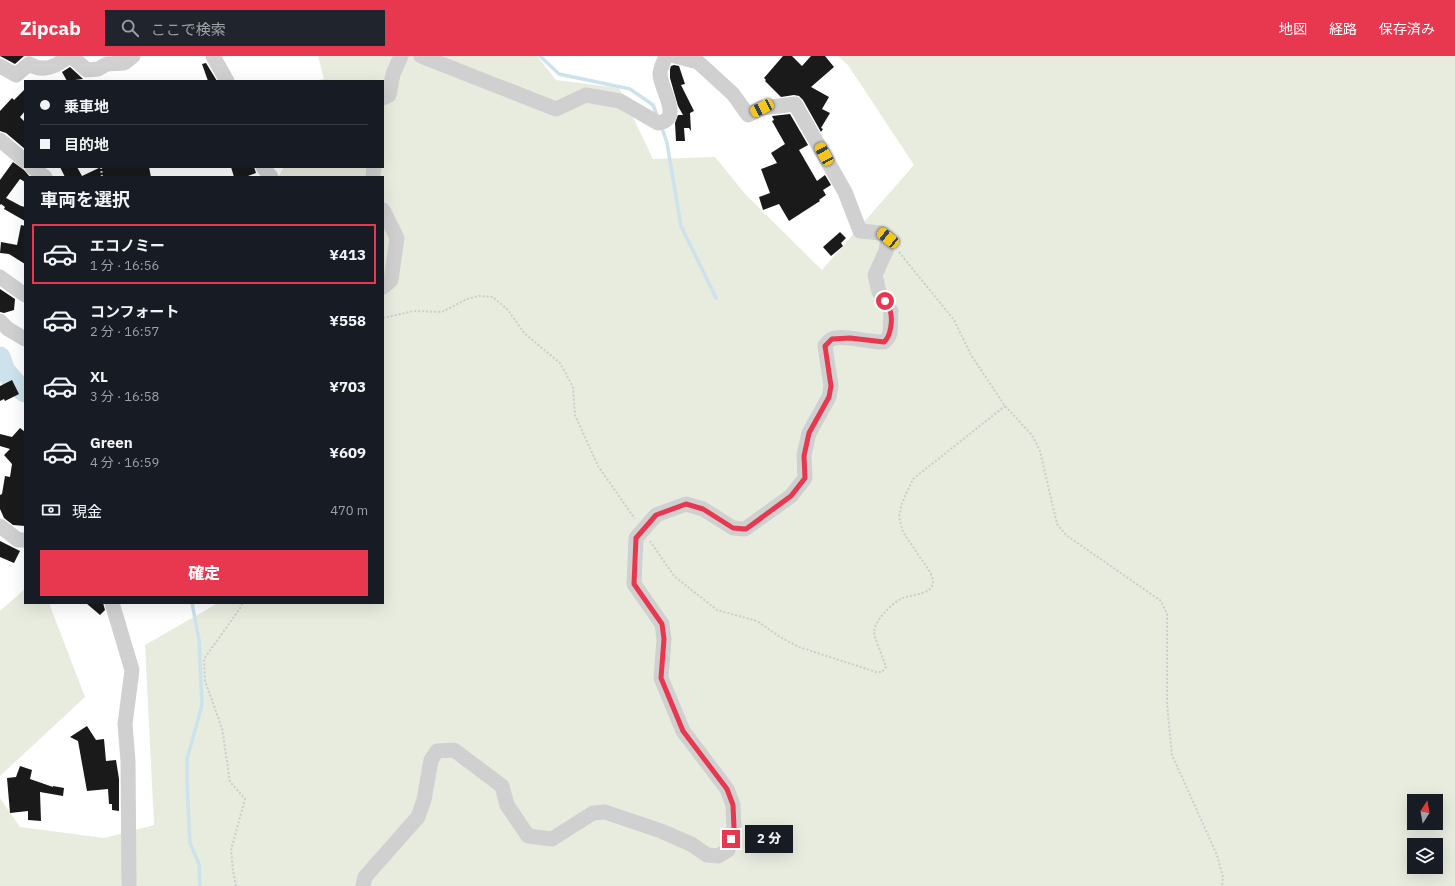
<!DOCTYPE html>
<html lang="ja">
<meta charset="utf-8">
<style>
:root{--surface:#171b24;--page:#20242c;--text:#f1f3f6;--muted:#9ea1a6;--line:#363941;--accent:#e7384f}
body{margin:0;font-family:"IBM Plex Sans","Noto Sans JP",sans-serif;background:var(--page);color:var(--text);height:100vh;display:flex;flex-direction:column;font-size:15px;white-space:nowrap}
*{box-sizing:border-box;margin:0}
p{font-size:13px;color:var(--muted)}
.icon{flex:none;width:22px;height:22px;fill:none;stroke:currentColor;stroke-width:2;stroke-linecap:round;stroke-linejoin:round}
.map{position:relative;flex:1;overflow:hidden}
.sheet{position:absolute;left:24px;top:120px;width:360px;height:428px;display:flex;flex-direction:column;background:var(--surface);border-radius:0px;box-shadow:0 4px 16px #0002}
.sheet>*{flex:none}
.banner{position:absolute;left:24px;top:24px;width:360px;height:88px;border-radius:0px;box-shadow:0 4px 16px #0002;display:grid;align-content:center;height:88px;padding:0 16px;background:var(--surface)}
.needle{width:26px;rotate:11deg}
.buttons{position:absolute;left:1407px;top:738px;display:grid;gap:8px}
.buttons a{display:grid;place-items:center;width:36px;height:36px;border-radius:0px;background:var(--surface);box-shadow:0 4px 16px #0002;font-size:20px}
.end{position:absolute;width:18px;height:18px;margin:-9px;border:5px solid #e7384f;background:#fff;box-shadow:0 0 0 2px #fff}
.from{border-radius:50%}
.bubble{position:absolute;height:28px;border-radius:0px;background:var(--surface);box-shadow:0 4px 16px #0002;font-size:13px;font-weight:800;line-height:28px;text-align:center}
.car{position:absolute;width:12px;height:24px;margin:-12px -6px;border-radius:5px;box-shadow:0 0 3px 1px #0007;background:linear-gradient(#f5c518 24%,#345 0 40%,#f5c518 0 76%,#345 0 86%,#f5c518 0)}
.banner b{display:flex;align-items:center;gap:14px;height:38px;font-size:15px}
.banner b+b{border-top:1px solid var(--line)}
.banner i{width:10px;height:10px;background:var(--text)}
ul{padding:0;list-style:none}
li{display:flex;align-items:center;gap:12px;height:60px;margin:0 8px 6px;padding:0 8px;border:2px solid transparent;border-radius:0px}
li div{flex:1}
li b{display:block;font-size:15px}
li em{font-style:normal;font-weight:800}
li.active{border-color:var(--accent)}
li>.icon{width:36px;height:36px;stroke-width:1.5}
h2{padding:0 16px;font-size:18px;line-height:48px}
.pay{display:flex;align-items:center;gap:10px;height:44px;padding:0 16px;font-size:15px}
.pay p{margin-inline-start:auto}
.primary-button{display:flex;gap:8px;margin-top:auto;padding:8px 16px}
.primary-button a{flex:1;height:46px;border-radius:0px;background:var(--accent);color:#fff;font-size:16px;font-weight:800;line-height:46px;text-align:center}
header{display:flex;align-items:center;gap:24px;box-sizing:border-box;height:56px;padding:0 20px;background:var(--accent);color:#fff}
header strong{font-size:19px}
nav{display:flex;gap:22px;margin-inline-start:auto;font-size:14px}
.search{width:280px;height:36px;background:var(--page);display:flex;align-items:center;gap:10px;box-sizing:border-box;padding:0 14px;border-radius:0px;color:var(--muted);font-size:15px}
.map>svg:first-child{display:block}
</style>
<header>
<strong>Zipcab</strong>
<div class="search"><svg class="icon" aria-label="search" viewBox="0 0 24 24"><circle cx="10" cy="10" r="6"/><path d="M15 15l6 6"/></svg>ここで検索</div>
<nav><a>地図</a><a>経路</a><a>保存済み</a></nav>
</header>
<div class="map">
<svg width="1455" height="830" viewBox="0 0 1455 830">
<rect width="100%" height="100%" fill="#fff"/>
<g fill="#e7ecdf" fill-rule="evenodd">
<path d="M318,0H537L556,24L619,32L653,103L715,101L746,139L822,214L914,109L848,9L838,0H1455V830H0V742L20,771L104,782L154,769L145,589L218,547H383V121H278L284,111H383V25H315L324,23ZM1414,745H1436V767H1414ZM1414,789H1436V811H1414Z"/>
<path d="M25,533V547H49L85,641L0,720V555Z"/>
</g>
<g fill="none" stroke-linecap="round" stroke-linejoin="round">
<g stroke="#cce2ec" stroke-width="3.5">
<path d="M540,0L559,18L630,33L653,49L658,62"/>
<path d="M661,69L667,87L681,170L716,242"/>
<path d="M192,547L199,584L202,649L187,703V726L190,787L199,808L200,830"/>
</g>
<path stroke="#cce2ec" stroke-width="21" d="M0,301L5,315L20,332L25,336"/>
</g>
<g fill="#1a1a1a">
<path d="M0,0H24L15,8Z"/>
<path d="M783,0H792L802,10L811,0H825L834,11L811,31L829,41L822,53L830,57L821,72L823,73L821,76L803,44L799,40L794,39L781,41L765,25L766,24L764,22Z"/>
<path d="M206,7L217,25H208L202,8Z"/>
<path d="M674,9L679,10L685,28L681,29L694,55L690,57L691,75L689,72H684L685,85H676L675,67L678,59H683L678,50L670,22V13L671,10Z"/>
<path d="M70,11L82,22L83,23L67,25L62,16Z"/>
<path d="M25,33V55L20,61L25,66V93L6,77L0,75V55L12,42L14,44Z"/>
<path d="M790,58L808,89L799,94L817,125L825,119L831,129L823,134L826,139L819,144L820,145L789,165L779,148L763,154L759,141L770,137L761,113L777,107L771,97L785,88L772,65L774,64L772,60Z"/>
<path d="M13,106L24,114L30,121H25V126L20,123L6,142L21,150L25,151V165L4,153L5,151L1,148L0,149V124Z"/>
<path d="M60,111H77L82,120L101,111H149L151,121H65Z"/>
<path d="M231,111H254L256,117L245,121H234Z"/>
<path d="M21,169L25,170V208L9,198L0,197L1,186L17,189Z"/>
<path d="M840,176L846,182L841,187L843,190L831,200L823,191Z"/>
<path d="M0,233L15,243L14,254L4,257L0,256Z"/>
<path d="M12,324L19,338L5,345L4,343L0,345V330Z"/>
<path d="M20,372L25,376V470L13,469L4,462L0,453V439L2,438L5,420L10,421L12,408L4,399L10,393L0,390V378L12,381Z"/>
<path d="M0,485L20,495L14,507L0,501Z"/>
<path d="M86,547H103L105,554L100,559Z"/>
<path d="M87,670L96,684L104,683L106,705L116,704L119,723V755L112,754V748H109L108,733L87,735L78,685L70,681Z"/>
<path d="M20,710L32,714L30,723L53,731V730L64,732L63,740L40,736L41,765L28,764V755L10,757L7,722L16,721Z"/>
</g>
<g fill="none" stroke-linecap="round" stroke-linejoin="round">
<g stroke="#cdcdcd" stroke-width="2" stroke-dasharray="2 2" stroke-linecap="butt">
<path d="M101,111L102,121"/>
<path d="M899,196L954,264L971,299L1005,350L1032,379L1040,395L1057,468L1066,479L1161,545L1167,558V648L1172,699L1217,799L1223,821L1222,830"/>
<path d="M383,262L414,255L442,256L467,243L479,240L493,241L508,254L524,277L560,307L573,331L575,359L598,410L635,463"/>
<path d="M650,485L674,520L717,554L757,565L780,581L799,591L876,616H882L886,611C884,604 874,581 874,576C874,565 894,545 903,542C918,537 941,538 930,516L903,476L899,461L902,447L913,423L1005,350"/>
<path d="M236,830L233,814L231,794L245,743L230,726L222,672L205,625L204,603L241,551L242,547"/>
</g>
<g stroke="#d0d0d0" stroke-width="15">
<path d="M71,0L87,14L98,13L107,8L124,7L133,0"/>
<path d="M213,0L227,25"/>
<path d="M421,0L556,53L586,39L620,45L658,67C684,63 660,33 660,18C660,13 664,5 666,0"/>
<path d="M0,10L16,19L29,8C44,17 57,10 69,0"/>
<path d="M383,42L389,39L393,18L401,0"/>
<path d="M0,84L25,105"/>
<path d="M32,111L45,121"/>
<path d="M263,111L271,121"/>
<path d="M373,121L374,111"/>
<path d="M383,154L397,182L391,224L383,231"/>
<path d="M0,221L25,239"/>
<path d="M0,265L8,273L25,283"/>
<path d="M0,470L18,484H25"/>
<path d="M112,547L132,614L125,668L128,705L129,830"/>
<path d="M363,830L365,821L418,761L424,744L431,704L437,695L454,694L502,730L507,749L528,780L552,783L593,757L605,756L661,775L691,788L707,799L718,800L728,794L734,772L733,749L727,733L683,675L661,622L664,583L662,568L634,528L636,482L656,459L686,448L703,453L733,472L745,473L791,440L805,422L804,399L809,377L829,341L831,330L825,290C827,287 829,284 832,283C844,278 870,287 884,286L888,282L890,277L891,255L879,236L875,219L886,195L888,182L881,177L860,175L845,136L795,48L762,52L748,59L733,38L698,6L675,0"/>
</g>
</g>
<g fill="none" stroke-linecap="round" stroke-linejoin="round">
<path stroke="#e7384f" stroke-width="5" d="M731,783L734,772L733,749L727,733L683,675L661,622L664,583L662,568L634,528L636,482L656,459L686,448L703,453L733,472L746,473L791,440L805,422L804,400L809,377L829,341L831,330L825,290L832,283L850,282L884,286C891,280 893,263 890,254C889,251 887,248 885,245"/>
</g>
</svg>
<div class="buttons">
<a><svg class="needle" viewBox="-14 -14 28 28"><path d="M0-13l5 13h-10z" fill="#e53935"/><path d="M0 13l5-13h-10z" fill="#9ea1a6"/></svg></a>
<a><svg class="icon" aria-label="layers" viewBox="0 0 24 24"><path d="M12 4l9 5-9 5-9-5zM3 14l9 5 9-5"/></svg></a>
</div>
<i class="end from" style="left:885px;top:245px"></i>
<i class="end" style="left:731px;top:783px"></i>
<div class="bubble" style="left:745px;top:769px;width:48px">2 分</div>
<i class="car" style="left:762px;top:52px;rotate:244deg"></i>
<i class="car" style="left:824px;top:98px;rotate:331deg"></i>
<i class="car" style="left:888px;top:182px;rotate:309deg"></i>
<div class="banner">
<b><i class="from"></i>乗車地</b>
<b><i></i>目的地</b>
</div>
<section class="sheet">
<h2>車両を選択</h2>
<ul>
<li class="active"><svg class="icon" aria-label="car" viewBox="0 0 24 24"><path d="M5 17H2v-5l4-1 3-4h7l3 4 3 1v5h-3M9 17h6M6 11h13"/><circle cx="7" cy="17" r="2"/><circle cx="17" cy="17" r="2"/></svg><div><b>エコノミー</b><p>1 分 · 16:56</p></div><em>¥413</em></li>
<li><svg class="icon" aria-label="car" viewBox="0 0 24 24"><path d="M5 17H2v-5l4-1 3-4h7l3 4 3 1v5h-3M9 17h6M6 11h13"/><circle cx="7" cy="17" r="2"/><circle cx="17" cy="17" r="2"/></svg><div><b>コンフォート</b><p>2 分 · 16:57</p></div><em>¥558</em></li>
<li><svg class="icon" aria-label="car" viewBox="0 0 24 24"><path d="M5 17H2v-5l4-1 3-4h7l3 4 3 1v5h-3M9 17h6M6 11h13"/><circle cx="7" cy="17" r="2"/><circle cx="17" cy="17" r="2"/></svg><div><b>XL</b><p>3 分 · 16:58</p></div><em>¥703</em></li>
<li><svg class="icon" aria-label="car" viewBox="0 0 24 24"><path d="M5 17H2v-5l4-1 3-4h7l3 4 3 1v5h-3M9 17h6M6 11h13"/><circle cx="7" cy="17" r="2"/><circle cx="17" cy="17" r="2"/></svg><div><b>Green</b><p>4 分 · 16:59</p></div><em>¥609</em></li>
</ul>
<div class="pay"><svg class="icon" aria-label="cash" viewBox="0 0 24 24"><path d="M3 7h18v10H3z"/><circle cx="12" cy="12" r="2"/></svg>現金<p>470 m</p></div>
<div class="primary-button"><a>確定</a></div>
</section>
</div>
